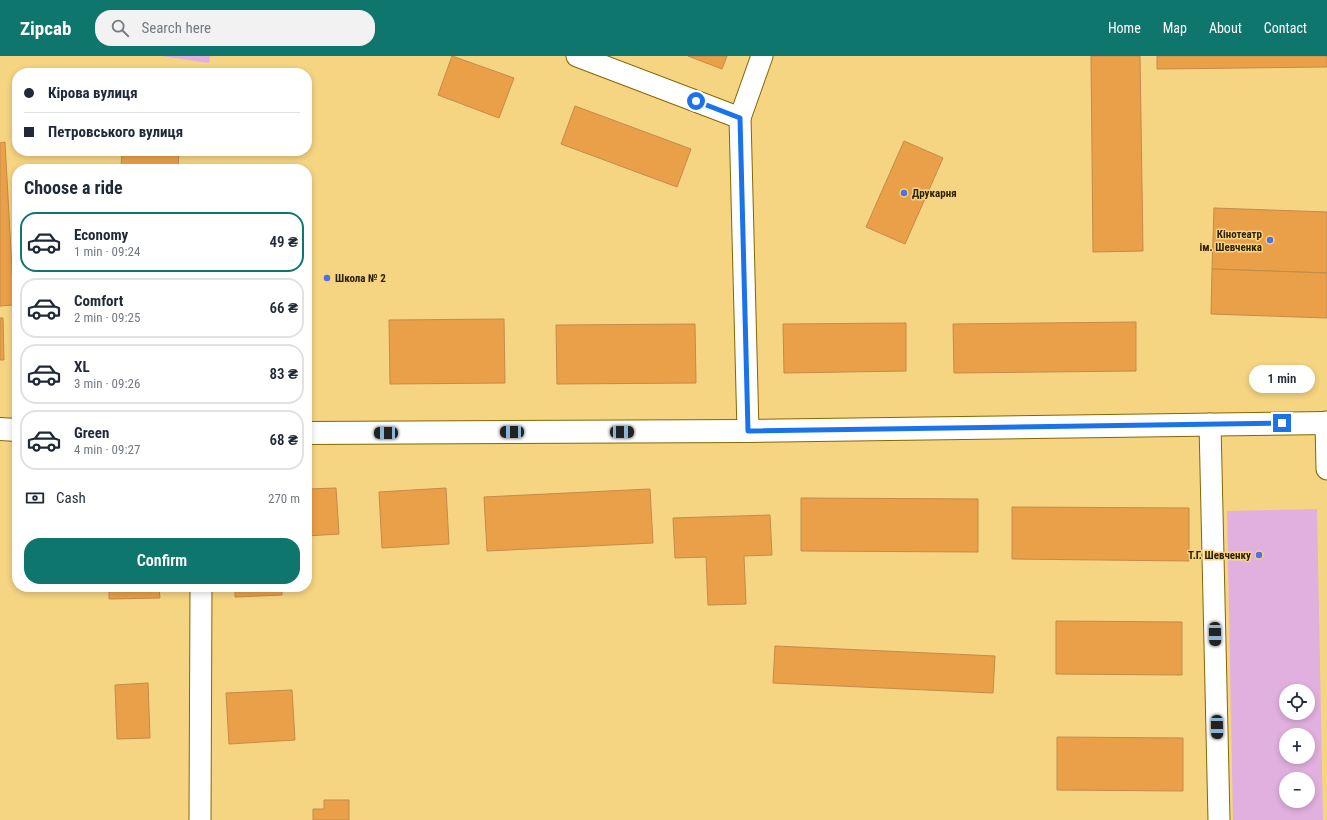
<!DOCTYPE html>
<meta charset="utf-8">
<style>
:root{--surface:#fff;--page:#f2f2f3;--text:#1f2937;--muted:#747a83;--line:#e0e1e3;--accent:#0f766e}
body{margin:0;font-family:"Roboto Condensed",sans-serif;background:var(--page);color:var(--text);height:100vh;display:flex;flex-direction:column;font-size:15px;white-space:nowrap}
*{box-sizing:border-box;margin:0}
p{font-size:13px;color:var(--muted)}
.icon{flex:none;width:22px;height:22px;fill:none;stroke:currentColor;stroke-width:2;stroke-linecap:round;stroke-linejoin:round}
.map{position:relative;flex:1;overflow:hidden}
.drawer{position:absolute;left:12px;top:108px;width:300px;height:428px;display:flex;flex-direction:column;background:var(--surface);border-radius:16px;box-shadow:0 2px 6px #0003}
.drawer>*{flex:none}
.hud{position:absolute;left:12px;top:12px;width:300px;height:88px;border-radius:16px;box-shadow:0 2px 6px #0003;display:grid;align-content:center;height:88px;padding:0 12px;background:var(--surface)}
.tools{position:absolute;left:1279px;top:628px;display:grid;gap:8px}
.tools a{display:grid;place-items:center;width:36px;height:36px;border-radius:50%;background:var(--surface);box-shadow:0 2px 6px #0003;font-size:20px}
.end{position:absolute;width:18px;height:18px;margin:-9px;border:5px solid #1a73e8;background:#fff;box-shadow:0 0 0 2px #fff}
.from{border-radius:50%}
.bubble{position:absolute;height:28px;border-radius:14px;background:var(--surface);box-shadow:0 2px 6px #0003;font-size:13px;font-weight:600;line-height:28px;text-align:center}
.car{position:absolute;width:12px;height:24px;margin:-12px -6px;border-radius:5px;box-shadow:0 0 3px 1px #0007;background:linear-gradient(#222 24%,#8ab4d8 0 40%,#222 0 76%,#8ab4d8 0 86%,#222 0)}
.hud b{display:flex;align-items:center;gap:14px;height:38px;font-size:15px}
.hud b+b{border-top:1px solid var(--line)}
.hud i{width:10px;height:10px;background:var(--text)}
ul{padding:0;list-style:none}
li{display:flex;align-items:center;gap:12px;height:60px;margin:0 8px 6px;padding:0 4px;border:2px solid var(--line);border-radius:16px}
li div{flex:1}
li b{display:block;font-size:15px}
li em{font-style:normal;font-weight:600}
li.active{border-color:var(--accent)}
li>.icon{width:36px;height:36px;stroke-width:1.5}
h2{padding:0 12px;font-size:18px;line-height:48px}
.pay{display:flex;align-items:center;gap:10px;height:44px;padding:0 12px;font-size:15px}
.pay p{margin-inline-start:auto}
.action{display:flex;gap:8px;margin-top:auto;padding:8px 12px}
.action a{flex:1;height:46px;border-radius:16px;background:var(--accent);color:#fff;font-size:16px;font-weight:600;line-height:46px;text-align:center}
header{display:flex;align-items:center;gap:24px;box-sizing:border-box;height:56px;padding:0 20px;background:var(--accent);color:#fff}
header strong{font-size:19px}
nav{display:flex;gap:22px;margin-inline-start:auto;font-size:14px}
.search{width:280px;height:36px;background:var(--page);display:flex;align-items:center;gap:10px;box-sizing:border-box;padding:0 14px;border-radius:16px;color:var(--muted);font-size:15px}
.map>svg:first-child{display:block}
</style>
<header>
<strong>Zipcab</strong>
<div class="search"><svg class="icon" aria-label="search" viewBox="0 0 24 24"><circle cx="10" cy="10" r="6"/><path d="M15 15l6 6"/></svg>Search here</div>
<nav><a>Home</a><a>Map</a><a>About</a><a>Contact</a></nav>
</header>
<div class="map">
<svg width="1327" height="764" viewBox="0 0 1327 764">
<rect width="100%" height="100%" fill="#f5d482"/>
<g fill="#e1b0de" fill-rule="evenodd">
<path d="M162,0H210L209,7Z"/>
<path d="M1317,453L1323,764H1233L1227,455ZM1286,635H1308V657H1286ZM1286,679H1308V701H1286ZM1286,723H1308V745H1286Z"/>
</g>
<g fill="#eaa048" stroke="#c48b4a">
<path d="M452,0L514,22L499,62L438,39Z"/>
<path d="M688,0H727L722,13Z"/>
<path d="M1091,0H1140L1143,195L1093,196Z"/>
<path d="M1157,0H1327V11L1157,13Z"/>
<path d="M575,50L691,93L677,131L561,88Z"/>
<path d="M904,85L943,102L905,188L866,171Z"/>
<path d="M5,86L14,249L0,250V87Z"/>
<path d="M122,95H179L178,113H121Z"/>
<path d="M1214,152L1327,156V217L1212,213Z"/>
<path d="M1212,213L1327,217V262L1211,258Z"/>
<path d="M0,262H3L4,304H0Z"/>
<path d="M504,263L505,327L390,328L389,264Z"/>
<path d="M1136,266V315L954,317L953,268Z"/>
<path d="M906,267V315L784,317L783,268Z"/>
<path d="M695,268L696,327L557,328L556,269Z"/>
<path d="M336,432L339,478L307,480V433Z"/>
<path d="M446,432L449,488L382,492L379,436Z"/>
<path d="M650,433L653,487L487,495L484,441Z"/>
<path d="M801,442L978,443V496L801,495Z"/>
<path d="M1012,451L1189,452V505L1012,503Z"/>
<path d="M770,459L772,499L744,500L746,548L708,549L706,501L675,502L673,462Z"/>
<path d="M109,531H159L160,542L109,543Z"/>
<path d="M235,531H282V539L235,541Z"/>
<path d="M1056,565L1182,566V619L1056,618Z"/>
<path d="M775,590L995,600L993,637L773,627Z"/>
<path d="M148,627L150,682L117,683L115,629Z"/>
<path d="M292,634L295,684L229,688L226,637Z"/>
<path d="M1057,681L1183,682V735L1057,734Z"/>
<path d="M324,744H349V764H313V753H324Z"/>
</g>
<g fill="none" stroke-linecap="round" stroke-linejoin="round">
<g stroke="#866702" stroke-width="23">
<g id="minor">
<path d="M577,0L740,62"/>
<path d="M1326,366L1327,413"/>
<path d="M1210,368L1219,764"/>
<path d="M748,375L740,62L762,0"/>
<path d="M200,764L201,531"/>
</g>
</g>
<g stroke="#866702" stroke-width="24">
<g id="secondary">
<path d="M0,373L17,374"/>
<path d="M307,377L748,375L1327,367"/>
</g>
</g>
<use href="#minor" stroke="#fff" stroke-width="21"/>
<use href="#secondary" stroke="#fff" stroke-width="22"/>
</g>
<g fill="none" stroke-linecap="round" stroke-linejoin="round">
<path stroke="#1a73e8" stroke-width="5" d="M696,45L740,62L748,375L1282,367"/>
</g>
<g fill="#4f71e5" stroke="#f5d482" stroke-width="1.5">
<circle cx="904" cy="137" r="4"/>
<circle cx="1270" cy="184" r="4"/>
<circle cx="327" cy="222" r="4"/>
<circle cx="1259" cy="499" r="4"/>
</g>
<g text-anchor="middle" stroke-width="3" stroke-linejoin="round" paint-order="stroke">
<g font-size="11" font-weight="bold" fill="#2d2000" stroke="#f5d482" text-anchor="start">
<text x="912" y="141">Друкарня</text>
<text x="1262" y="182" text-anchor="end">Кінотеатр<tspan x="1262" dy="13">ім. Шевченка</tspan></text>
<text x="335" y="226">Школа № 2</text>
<text x="1251" y="503" text-anchor="end">Т.Г. Шевченку</text>
</g>
</g>
</svg>
<div class="tools">
<a><svg class="icon" aria-label="locate" viewBox="0 0 24 24"><circle cx="12" cy="12" r="6"/><path d="M12 2v4M12 18v4M2 12h4M18 12h4"/></svg></a>
<a>+</a>
<a>−</a>
</div>
<i class="end from" style="left:696px;top:45px"></i>
<i class="end" style="left:1282px;top:367px"></i>
<div class="bubble" style="left:1249px;top:309px;width:66px">1 min</div>
<i class="car" style="left:512px;top:376px;rotate:270deg"></i>
<i class="car" style="left:622px;top:376px;rotate:90deg"></i>
<i class="car" style="left:386px;top:377px;rotate:270deg"></i>
<i class="car" style="left:1215px;top:578px;rotate:179deg"></i>
<i class="car" style="left:1217px;top:671px;rotate:179deg"></i>
<div class="hud">
<b><i class="from"></i>Кірова вулиця</b>
<b><i></i>Петровського вулиця</b>
</div>
<section class="drawer">
<h2>Choose a ride</h2>
<ul>
<li class="active"><svg class="icon" aria-label="car" viewBox="0 0 24 24"><path d="M5 17H2v-5l4-1 3-4h7l3 4 3 1v5h-3M9 17h6M6 11h13"/><circle cx="7" cy="17" r="2"/><circle cx="17" cy="17" r="2"/></svg><div><b>Economy</b><p>1 min · 09:24</p></div><em>49 ₴</em></li>
<li><svg class="icon" aria-label="car" viewBox="0 0 24 24"><path d="M5 17H2v-5l4-1 3-4h7l3 4 3 1v5h-3M9 17h6M6 11h13"/><circle cx="7" cy="17" r="2"/><circle cx="17" cy="17" r="2"/></svg><div><b>Comfort</b><p>2 min · 09:25</p></div><em>66 ₴</em></li>
<li><svg class="icon" aria-label="car" viewBox="0 0 24 24"><path d="M5 17H2v-5l4-1 3-4h7l3 4 3 1v5h-3M9 17h6M6 11h13"/><circle cx="7" cy="17" r="2"/><circle cx="17" cy="17" r="2"/></svg><div><b>XL</b><p>3 min · 09:26</p></div><em>83 ₴</em></li>
<li><svg class="icon" aria-label="car" viewBox="0 0 24 24"><path d="M5 17H2v-5l4-1 3-4h7l3 4 3 1v5h-3M9 17h6M6 11h13"/><circle cx="7" cy="17" r="2"/><circle cx="17" cy="17" r="2"/></svg><div><b>Green</b><p>4 min · 09:27</p></div><em>68 ₴</em></li>
</ul>
<div class="pay"><svg class="icon" aria-label="cash" viewBox="0 0 24 24"><path d="M3 7h18v10H3z"/><circle cx="12" cy="12" r="2"/></svg>Cash<p>270 m</p></div>
<div class="action"><a>Confirm</a></div>
</section>
</div>
